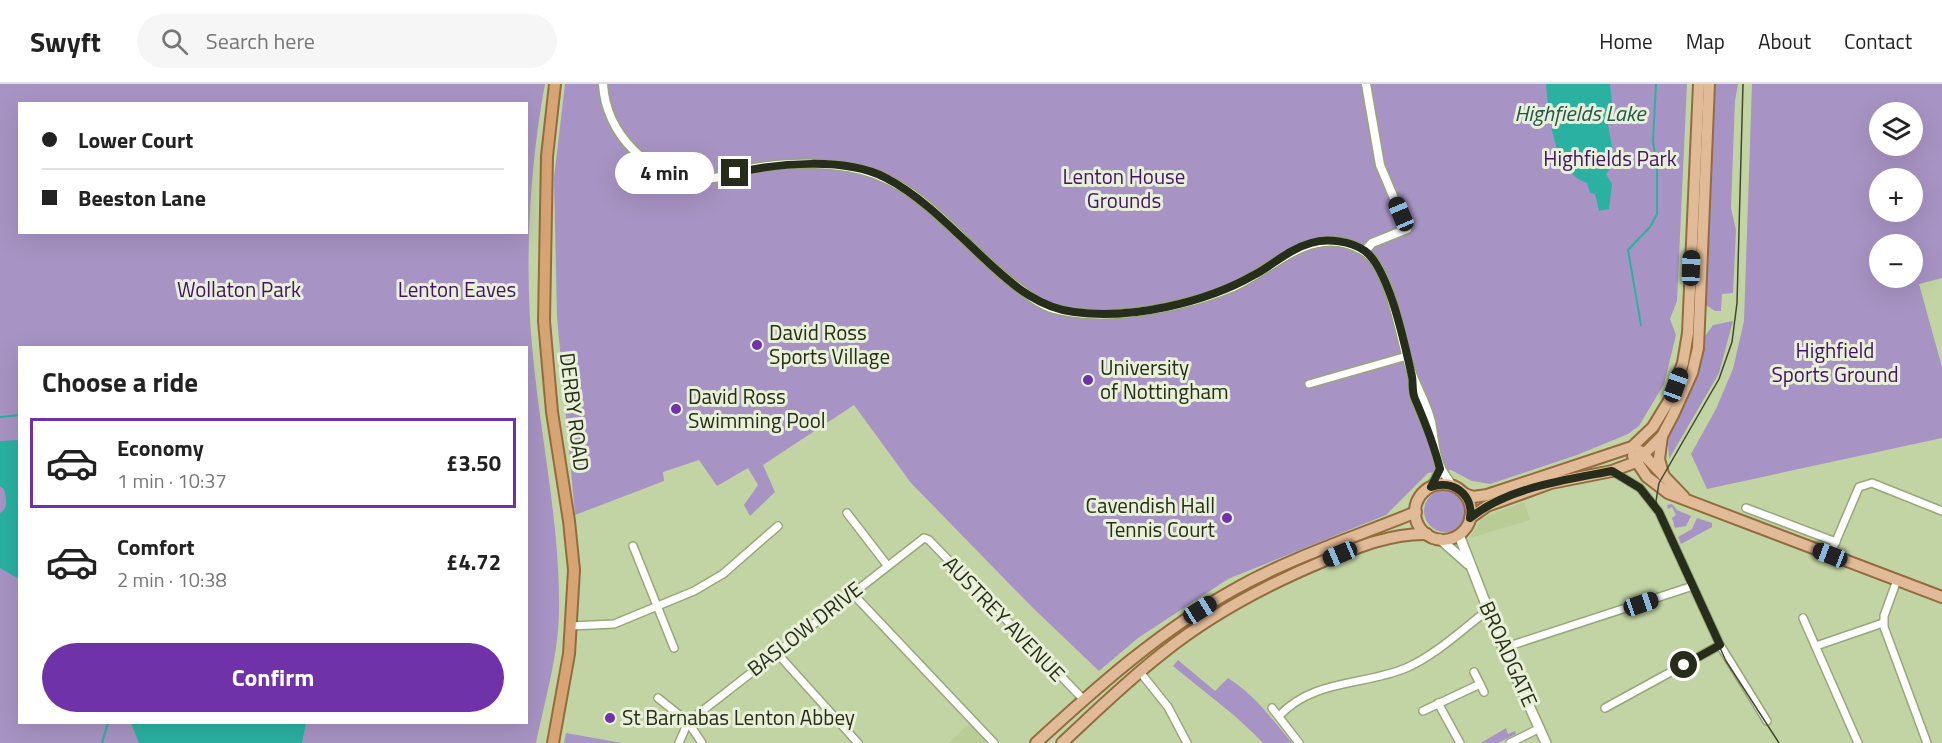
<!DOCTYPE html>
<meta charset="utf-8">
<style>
:root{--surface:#fff;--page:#f6f6f6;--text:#222;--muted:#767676;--line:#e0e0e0;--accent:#6f32a8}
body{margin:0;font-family:"Titillium Web",sans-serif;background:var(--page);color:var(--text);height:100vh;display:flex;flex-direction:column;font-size:22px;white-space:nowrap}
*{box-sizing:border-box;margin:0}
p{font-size:20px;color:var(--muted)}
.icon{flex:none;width:33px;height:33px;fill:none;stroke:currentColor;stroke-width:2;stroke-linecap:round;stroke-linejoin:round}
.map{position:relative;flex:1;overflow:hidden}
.sheet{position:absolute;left:18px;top:262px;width:510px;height:378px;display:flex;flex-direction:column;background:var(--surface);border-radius:0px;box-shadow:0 6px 24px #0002}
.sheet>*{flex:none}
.guide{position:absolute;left:18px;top:18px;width:510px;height:132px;border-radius:0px;box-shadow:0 6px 24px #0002;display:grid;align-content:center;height:132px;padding:0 24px;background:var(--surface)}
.buttons{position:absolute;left:1869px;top:18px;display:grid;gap:12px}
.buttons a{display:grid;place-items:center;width:54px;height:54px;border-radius:50%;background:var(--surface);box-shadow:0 6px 24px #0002;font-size:30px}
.end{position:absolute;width:27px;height:27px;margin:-14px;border:8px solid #262d1a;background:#fff;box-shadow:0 0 0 3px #fff}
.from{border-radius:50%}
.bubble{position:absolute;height:42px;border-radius:21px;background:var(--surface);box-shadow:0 6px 24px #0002;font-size:20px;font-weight:700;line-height:42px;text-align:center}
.car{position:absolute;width:18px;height:36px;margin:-18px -9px;border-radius:8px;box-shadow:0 0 4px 2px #0007;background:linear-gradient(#222 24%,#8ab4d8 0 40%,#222 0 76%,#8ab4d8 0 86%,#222 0)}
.guide b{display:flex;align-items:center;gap:21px;height:57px;font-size:22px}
.guide b+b{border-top:2px solid var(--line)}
.guide i{width:15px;height:15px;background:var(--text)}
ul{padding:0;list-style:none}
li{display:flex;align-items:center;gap:18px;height:90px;margin:0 12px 9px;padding:0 12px;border:3px solid transparent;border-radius:0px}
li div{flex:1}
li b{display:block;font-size:22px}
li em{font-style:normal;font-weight:700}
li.selected{border-color:var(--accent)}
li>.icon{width:54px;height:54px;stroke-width:1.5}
h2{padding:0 24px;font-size:27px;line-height:72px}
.button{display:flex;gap:12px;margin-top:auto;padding:12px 24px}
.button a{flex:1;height:69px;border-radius:36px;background:var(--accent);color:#fff;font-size:24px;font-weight:700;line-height:69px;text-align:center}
header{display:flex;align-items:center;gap:36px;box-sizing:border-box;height:84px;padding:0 30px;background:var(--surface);border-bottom:2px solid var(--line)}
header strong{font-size:28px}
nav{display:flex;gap:33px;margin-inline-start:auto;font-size:21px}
.search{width:420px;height:54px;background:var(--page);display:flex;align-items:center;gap:15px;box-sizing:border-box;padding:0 21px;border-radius:33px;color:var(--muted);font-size:22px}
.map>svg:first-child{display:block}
</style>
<header>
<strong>Swyft</strong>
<div class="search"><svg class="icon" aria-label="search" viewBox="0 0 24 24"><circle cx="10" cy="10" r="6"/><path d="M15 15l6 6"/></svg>Search here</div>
<nav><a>Home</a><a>Map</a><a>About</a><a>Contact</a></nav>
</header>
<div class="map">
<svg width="1942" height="659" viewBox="0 0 1942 659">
<rect width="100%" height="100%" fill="#c3d4a4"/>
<g fill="#b9cc95">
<path d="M1524,418L1530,436L1470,454L1482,434Z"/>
<path d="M975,635L991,652L983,659H948Z"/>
</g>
<g fill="#a894c4" fill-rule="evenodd">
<path d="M0,0H545C529,85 524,185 533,272C541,356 560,440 559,525C559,569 545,616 536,659H0ZM20,20H526V148H20ZM20,264H526V639H20Z"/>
<path d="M565,0H1687L1677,217L1670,235L1676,251L1664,300L1639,342L1628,350L1577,371L1490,400L1472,397L1451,386L1428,389L1386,431L1228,495L1138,554L1099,587L1032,523L911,399L854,321L763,381L775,408L750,432L744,421L758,401L748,384L717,402L699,376L663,388L664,397L575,431L557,233L554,94Z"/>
<path d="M1713,0H1738L1735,17L1731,124L1736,146L1733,209L1722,210L1721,227H1715L1703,219Z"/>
<path d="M1752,0H1942V194L1919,200L1942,283V354L1707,405L1691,370L1716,325L1733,285L1744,237ZM1912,28V62H1880V28ZM1912,94V128H1880V94ZM1880,160H1912V194H1880Z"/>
<path d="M1733,237L1719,289L1669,375L1668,360L1671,342L1700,283L1703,255L1713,241Z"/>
<circle cx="1445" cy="427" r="21"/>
<path d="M1672,420L1677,426L1691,432L1686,442L1675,444L1672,434L1676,431L1672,423L1668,425L1667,421Z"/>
<path d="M1697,434L1712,439V443L1681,460L1678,453L1692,445Z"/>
<path d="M1178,576L1215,607L1228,594C1254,610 1272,635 1292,659H1263C1236,630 1204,608 1173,582Z"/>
<path d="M1506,644L1508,650L1515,647L1516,650L1498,659H1481Z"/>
<path d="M566,649L622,659H564Z"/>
</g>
<g fill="#2ab1a2">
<path d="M1546,0H1610L1612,18L1607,36L1615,78L1606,90L1612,100L1609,125L1599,127L1595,110L1590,109L1587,99C1552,87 1549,30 1546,0Z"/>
<path d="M19,356H20L19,495L0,484V429C9,425 6,413 4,405L0,402V357Z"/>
<path d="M131,639H306L302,659H139Z"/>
</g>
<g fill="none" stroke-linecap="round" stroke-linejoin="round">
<g stroke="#2ab1a2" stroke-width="2">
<path d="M1641,241L1628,166L1650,143L1657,130V85L1653,57L1656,0"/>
<path d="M0,333L20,331"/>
<path d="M102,659L108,639"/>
</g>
<g stroke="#97a779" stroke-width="10">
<g id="minor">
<path d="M1309,300L1407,272"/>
<path d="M1612,387L1640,404L1659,428L1720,561L1767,637"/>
<path d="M1746,424L1836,458"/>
<path d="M847,429L887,481"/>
<path d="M633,462L674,564"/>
<path d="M1830,471L1859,403L1872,399L1942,427"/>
<path d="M1897,496L1884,532V543L1927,659"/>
<path d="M852,509L994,659"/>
<path d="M1803,534L1858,659"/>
<path d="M571,542L614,540L694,507L723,490L778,442"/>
<path d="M1816,562L1883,539"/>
<path d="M1503,564L1693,502"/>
<path d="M776,568L858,659"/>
<path d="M1140,588L1168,623L1187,659"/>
<path d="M1474,588L1484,608"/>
<path d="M658,614L688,638L702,659"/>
<path d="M1438,619L1460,659"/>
<path d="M1272,624L1299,659"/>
<path d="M1605,624L1720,561"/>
<path d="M1423,627L1480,600"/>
<path d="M1279,632C1313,595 1363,602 1406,584C1436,571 1463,545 1489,525"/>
<path d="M679,659L688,638L924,454L929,456L1084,616"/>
<path d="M1510,659L1540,644"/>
</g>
</g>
<g stroke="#97a779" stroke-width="11">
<g id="tertiary">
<path d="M603,0C606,50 648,93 699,95C718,96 736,88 755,84C788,78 829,78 862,86C924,101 966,165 1015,201C1027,210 1040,221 1054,225C1073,230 1097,231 1117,230C1155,227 1197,218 1233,203C1275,185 1312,138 1362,166C1392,182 1400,259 1412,290C1418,306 1427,321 1431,338C1434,353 1434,368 1440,382C1443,389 1448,395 1452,402"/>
<path d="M1365,167L1372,159L1407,145L1380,81L1366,0"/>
<path d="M1412,294L1415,315L1430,349"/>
<path d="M1431,403L1441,385"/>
</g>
</g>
<g stroke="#97a779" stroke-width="12">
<g id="secondary">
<path d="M1459,451L1503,564L1546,659"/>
<path d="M1440,455L1468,480"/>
</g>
</g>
<g stroke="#936c3e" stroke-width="14">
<g id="primary">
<path d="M1662,352L1659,375L1664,393"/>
<path d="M1640,367L1684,413"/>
<path d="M1633,372L1647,393L1668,409L1942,513"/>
<circle cx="1443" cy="428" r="28"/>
<path d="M1465,410L1473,413L1487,411L1632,363L1653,343L1670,315L1683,279L1688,249L1699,0"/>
<path d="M1470,434L1487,422L1551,399L1612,387L1636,378L1662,352L1673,331L1692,289L1698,264L1709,0"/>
<path d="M1036,659C1098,602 1161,546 1235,505C1292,473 1355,453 1416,428"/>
<path d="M1062,659C1095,628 1128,596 1164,568C1213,529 1268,500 1326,476C1358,463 1392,449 1427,450"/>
</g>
</g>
<g stroke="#936c3e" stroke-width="14">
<path id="trunk" d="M553,659L569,570L574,486L569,437L552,328L544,237L547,72L555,0"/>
</g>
<use href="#minor" stroke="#fff" stroke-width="7"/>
<use href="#tertiary" stroke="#fff" stroke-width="8"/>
<use href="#secondary" stroke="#fff" stroke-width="9"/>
<use href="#primary" stroke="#e1bb97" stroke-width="10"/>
<use href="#trunk" stroke="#d7a474" stroke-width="10"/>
<path stroke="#3f4830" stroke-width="1.5" d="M1743,0L1737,219L1732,258L1719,295L1659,399L1656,417L1660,434L1726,577L1779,659"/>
</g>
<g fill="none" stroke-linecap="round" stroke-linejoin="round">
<path stroke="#262d1a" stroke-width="8" d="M735,89C778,79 846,73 886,94C925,114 958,151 990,180C1015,203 1040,224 1074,228C1129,236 1205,219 1254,191C1273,181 1289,165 1311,159C1327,154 1351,157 1365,167C1389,185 1404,258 1411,288C1414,297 1411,306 1415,315C1425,338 1434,361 1440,385L1431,403C1453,395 1474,411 1470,434C1509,403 1565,396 1612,387L1640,404L1659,428L1720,561L1684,581"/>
</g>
<g fill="#6f32a8" stroke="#e8f1d8" stroke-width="2">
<circle cx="757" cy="261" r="6"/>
<circle cx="1088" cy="296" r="6"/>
<circle cx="676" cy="325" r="6"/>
<circle cx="1227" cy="434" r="6"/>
<circle cx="610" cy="634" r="6"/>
</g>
<g text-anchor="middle" stroke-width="6" stroke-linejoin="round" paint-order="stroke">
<g font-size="21" fill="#43136c" stroke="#e8f1d8">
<text x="1610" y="82">Highfields Park</text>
<text x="1124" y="100">Lenton House<tspan x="1124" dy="24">Grounds</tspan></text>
<text x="239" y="213">Wollaton Park</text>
<text x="457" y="213">Lenton Eaves</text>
<text x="1835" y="274">Highfield<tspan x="1835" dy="24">Sports Ground</tspan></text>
</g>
<g font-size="21" fill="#262d1a" stroke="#e8f1d8" text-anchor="start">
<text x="769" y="256">David Ross<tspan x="769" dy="24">Sports Village</tspan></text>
<text x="1100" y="291">University<tspan x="1100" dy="24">of Nottingham</tspan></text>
<text x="688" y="320">David Ross<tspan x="688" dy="24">Swimming Pool</tspan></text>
<text x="1215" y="429" text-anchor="end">Cavendish Hall<tspan x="1215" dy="24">Tennis Court</tspan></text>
<text x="622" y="641">St Barnabas Lenton Abbey</text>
</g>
<g font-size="21" fill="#262d1a" stroke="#e8f1d8">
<text transform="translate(574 328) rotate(83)" y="7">DERBY ROAD</text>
<text transform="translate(1004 535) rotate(46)" y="7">AUSTREY AVENUE</text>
<text transform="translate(805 545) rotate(-38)" y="7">BASLOW DRIVE</text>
<text transform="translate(1508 570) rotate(66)" y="7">BROADGATE</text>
</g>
<g font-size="22" font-style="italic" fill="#225750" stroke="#e8f1d8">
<text x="1580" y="37">Highfields Lake</text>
</g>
</g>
</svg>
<div class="buttons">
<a><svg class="icon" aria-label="layers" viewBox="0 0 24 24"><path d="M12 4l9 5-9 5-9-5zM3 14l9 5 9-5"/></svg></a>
<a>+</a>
<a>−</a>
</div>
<i class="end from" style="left:1684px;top:581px"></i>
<i class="end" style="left:735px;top:89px"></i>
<div class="bubble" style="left:615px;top:68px;width:99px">4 min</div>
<i class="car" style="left:1401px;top:130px;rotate:337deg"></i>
<i class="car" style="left:1691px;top:184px;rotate:2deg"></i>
<i class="car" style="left:1676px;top:301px;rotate:20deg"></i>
<i class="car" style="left:1340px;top:470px;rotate:247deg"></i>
<i class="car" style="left:1830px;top:471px;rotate:291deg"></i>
<i class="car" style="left:1641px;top:520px;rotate:71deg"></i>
<i class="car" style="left:1200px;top:526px;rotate:58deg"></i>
<div class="guide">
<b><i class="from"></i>Lower Court</b>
<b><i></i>Beeston Lane</b>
</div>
<section class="sheet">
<h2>Choose a ride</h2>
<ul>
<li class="selected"><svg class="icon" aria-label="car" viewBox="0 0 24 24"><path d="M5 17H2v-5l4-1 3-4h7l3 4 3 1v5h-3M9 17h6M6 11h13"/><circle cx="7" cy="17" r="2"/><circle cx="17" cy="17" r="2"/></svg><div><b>Economy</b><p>1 min · 10:37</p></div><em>£3.50</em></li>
<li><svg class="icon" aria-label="car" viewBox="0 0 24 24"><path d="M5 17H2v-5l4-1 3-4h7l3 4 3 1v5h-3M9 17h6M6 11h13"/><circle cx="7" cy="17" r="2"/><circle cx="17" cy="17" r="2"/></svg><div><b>Comfort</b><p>2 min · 10:38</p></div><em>£4.72</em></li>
</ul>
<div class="button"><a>Confirm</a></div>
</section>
</div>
